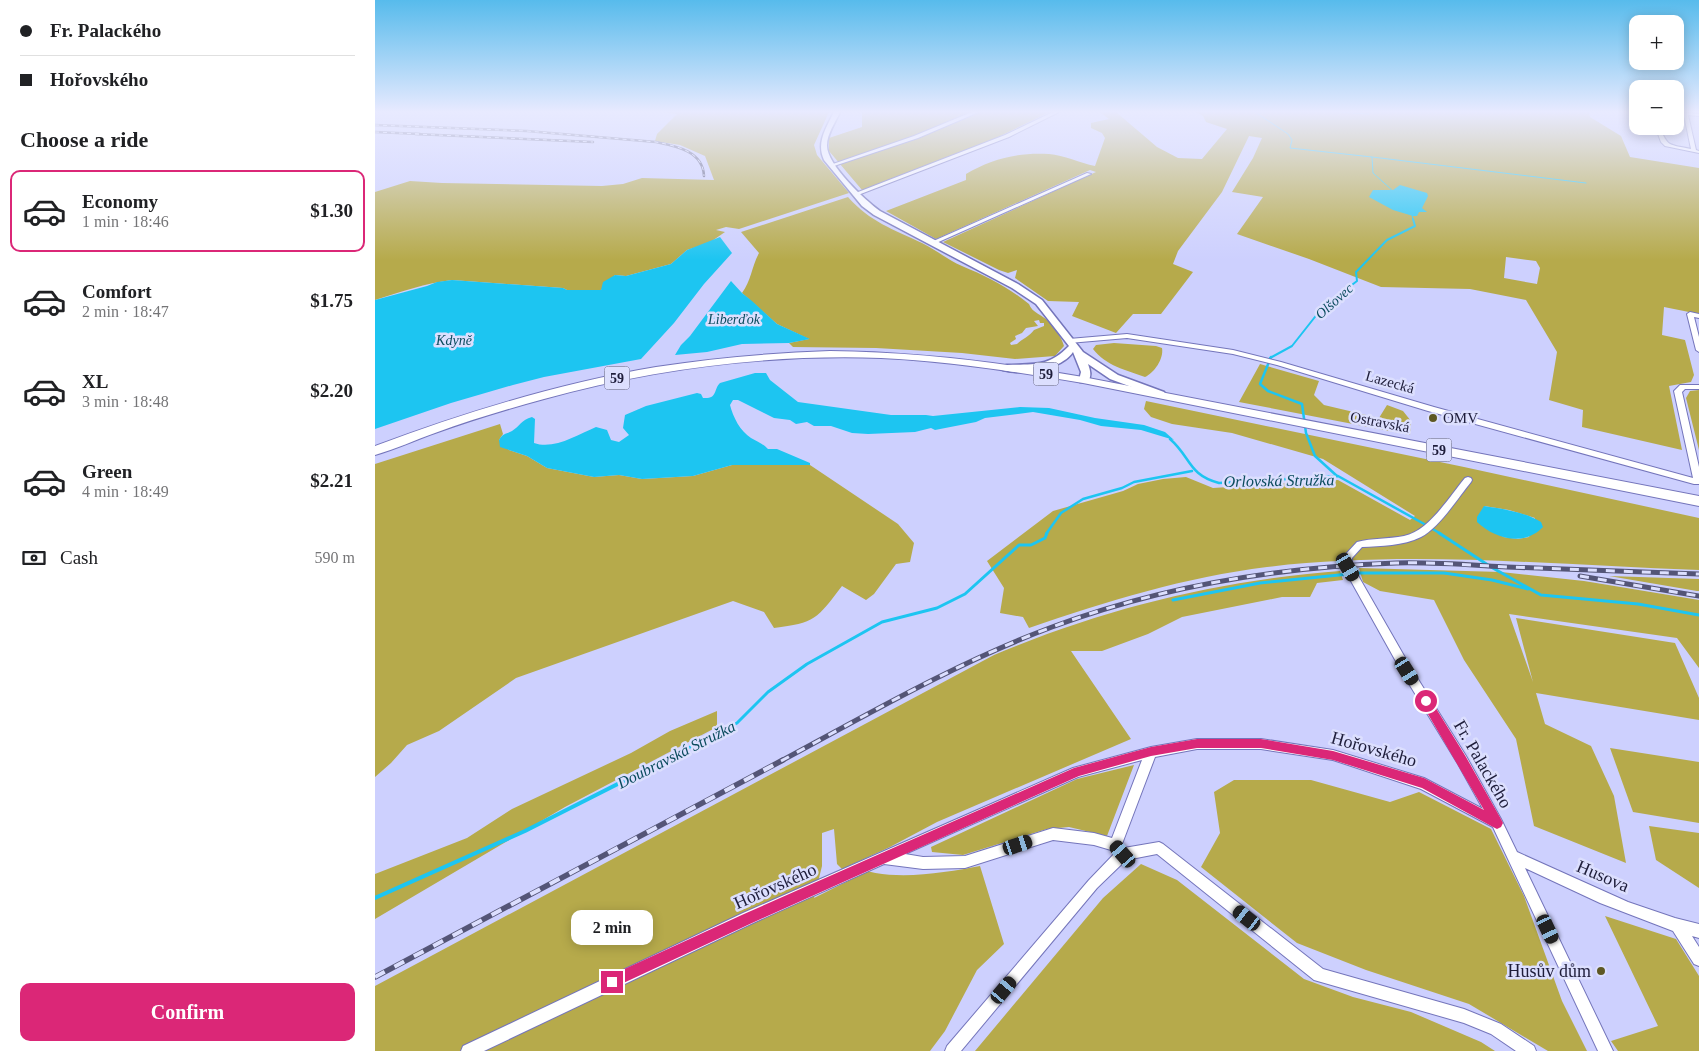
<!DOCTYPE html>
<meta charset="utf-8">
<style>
:root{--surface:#fff;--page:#f2f2f2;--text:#202124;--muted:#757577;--line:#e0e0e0;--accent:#db2777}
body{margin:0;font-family:Georgia,serif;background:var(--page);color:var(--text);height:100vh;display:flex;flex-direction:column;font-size:19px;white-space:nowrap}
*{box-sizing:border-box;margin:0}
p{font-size:16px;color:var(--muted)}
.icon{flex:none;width:28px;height:28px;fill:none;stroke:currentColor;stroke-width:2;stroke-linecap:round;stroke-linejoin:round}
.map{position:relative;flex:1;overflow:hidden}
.panel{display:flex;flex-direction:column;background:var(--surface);width:375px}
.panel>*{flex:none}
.guide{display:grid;align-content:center;height:110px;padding:0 20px;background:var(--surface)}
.controls{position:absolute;left:1254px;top:15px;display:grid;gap:10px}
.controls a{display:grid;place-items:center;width:55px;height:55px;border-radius:10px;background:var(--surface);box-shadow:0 2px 12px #0003;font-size:25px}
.end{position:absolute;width:22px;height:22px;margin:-11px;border:6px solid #db2777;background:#fff;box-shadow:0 0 0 2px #fff}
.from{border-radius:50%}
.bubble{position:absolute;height:35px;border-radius:10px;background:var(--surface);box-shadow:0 2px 12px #0003;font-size:16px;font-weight:600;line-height:35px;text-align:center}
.car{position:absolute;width:15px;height:30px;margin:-15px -8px;border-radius:6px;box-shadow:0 0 4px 1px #0007;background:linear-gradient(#222 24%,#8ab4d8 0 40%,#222 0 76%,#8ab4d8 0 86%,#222 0)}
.guide b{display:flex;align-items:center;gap:18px;height:48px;font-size:19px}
.guide b+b{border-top:1px solid var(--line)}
.guide i{width:12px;height:12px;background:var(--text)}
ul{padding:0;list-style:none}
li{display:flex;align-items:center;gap:15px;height:82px;margin:0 10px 8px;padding:0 10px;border:2px solid transparent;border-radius:10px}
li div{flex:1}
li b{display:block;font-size:19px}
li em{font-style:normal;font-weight:600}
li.current{border-color:var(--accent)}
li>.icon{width:45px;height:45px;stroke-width:1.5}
h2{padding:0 20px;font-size:22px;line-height:60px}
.pay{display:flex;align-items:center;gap:12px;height:55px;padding:0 20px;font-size:19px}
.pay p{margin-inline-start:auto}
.cta{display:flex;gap:10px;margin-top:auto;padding:10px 20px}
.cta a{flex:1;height:58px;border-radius:10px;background:var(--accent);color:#fff;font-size:20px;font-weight:600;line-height:58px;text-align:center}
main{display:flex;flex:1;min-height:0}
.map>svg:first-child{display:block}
</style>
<main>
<section class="panel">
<div class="guide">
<b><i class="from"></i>Fr. Palackého</b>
<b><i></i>Hořovského</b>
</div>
<h2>Choose a ride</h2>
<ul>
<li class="current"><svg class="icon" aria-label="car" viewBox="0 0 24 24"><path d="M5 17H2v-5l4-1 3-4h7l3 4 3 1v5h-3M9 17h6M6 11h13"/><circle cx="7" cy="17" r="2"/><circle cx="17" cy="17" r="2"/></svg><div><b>Economy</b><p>1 min · 18:46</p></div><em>$1.30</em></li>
<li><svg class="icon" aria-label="car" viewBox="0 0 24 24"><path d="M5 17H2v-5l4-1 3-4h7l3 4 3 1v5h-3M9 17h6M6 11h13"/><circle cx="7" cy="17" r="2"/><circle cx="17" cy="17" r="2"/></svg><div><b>Comfort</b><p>2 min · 18:47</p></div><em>$1.75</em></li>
<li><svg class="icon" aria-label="car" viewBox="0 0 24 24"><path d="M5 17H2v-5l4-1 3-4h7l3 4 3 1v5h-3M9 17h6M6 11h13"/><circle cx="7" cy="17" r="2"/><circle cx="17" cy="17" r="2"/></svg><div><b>XL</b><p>3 min · 18:48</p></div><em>$2.20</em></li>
<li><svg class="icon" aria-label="car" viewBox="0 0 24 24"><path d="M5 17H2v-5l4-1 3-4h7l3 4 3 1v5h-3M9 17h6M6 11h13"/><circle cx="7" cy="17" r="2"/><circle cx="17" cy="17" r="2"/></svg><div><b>Green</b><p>4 min · 18:49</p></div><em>$2.21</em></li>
</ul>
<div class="pay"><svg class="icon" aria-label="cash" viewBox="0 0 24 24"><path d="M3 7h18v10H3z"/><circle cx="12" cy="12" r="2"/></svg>Cash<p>590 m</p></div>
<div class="cta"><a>Confirm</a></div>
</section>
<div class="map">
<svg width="1324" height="1051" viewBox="0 0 1324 1051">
<rect width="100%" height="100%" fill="#cdd0fe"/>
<g fill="#b6aa4b" fill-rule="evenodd">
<path d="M288,112H454L439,145L442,155L474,193L364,229L351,227L341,230L350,232L334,243L312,250L296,264L251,276L240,275L226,290H192L188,288L77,280C51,283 25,292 0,300V192L35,181L67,183L227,186L248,184L267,178L339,180L330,156L305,145L280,141L282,134L302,114Z"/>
<path d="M487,112H675L621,138L487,190L454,151V138L487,127Z"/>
<path d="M725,112H741L782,147L803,158L827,159L852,129L831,122L828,116L821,112H1214L1215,117L1246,136L1255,157L1324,168V314L1289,307L1287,335L1310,340L1319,375L1316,382L1294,386L1307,450L1207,427L1208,410L1174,400L1182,352L1151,300L1095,289L1006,287L934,259L862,234L888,197L857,192L878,158L887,138L874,136L847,192L803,251L798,264L818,272L786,314H758L741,333L697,316L704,302L673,301L640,278L642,270L633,273L624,270L568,242L721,172L715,170L561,239L511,211L591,180V174C616,159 644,152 674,154C689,155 705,163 720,166L730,138L727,133L716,128V123L734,119ZM1131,257L1161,261L1165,268L1162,284L1129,278Z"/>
<path d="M473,197C495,222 518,229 547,243C561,250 573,260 587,266C611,276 633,287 654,304C657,313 668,315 674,322C680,328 687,338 689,346L680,356L640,359L587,353L501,348L418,347L414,343L434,339L402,324L367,293C376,281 377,266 384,253L366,232ZM664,320L665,323H669V326L659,330C655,336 647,339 642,344L636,345L635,343L641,339L640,336L647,333L651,328L663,326L659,321Z"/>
<path d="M739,343L781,346L787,348C789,359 779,373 770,377C751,370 731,366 718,349L721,345Z"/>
<path d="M885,364L944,381L939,395L949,405L1004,418L1012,405L1028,411L1036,421L1035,435L864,402Z"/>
<path d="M1324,390V450L1311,398L1315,391Z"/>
<path d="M771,401L1089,467L1324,518V570C1180,565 1036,550 892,567C811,577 732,601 654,628L648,617L625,613L629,588L612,561L678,511L748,491L763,484L788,479L811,477L838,488L963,480L1035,520L1040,516L948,459L857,433L797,424L776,417L769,409ZM1109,506L1134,510L1160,518L1154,537L1143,539L1128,537Z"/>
<path d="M125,424L128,434L124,440L134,450L152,456L172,468L219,477L244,475L267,479L318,476L357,465H435L523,524L539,543L535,562L521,564L499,594L491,600L467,586C442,619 440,623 399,628L389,612L358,601L141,678L64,731L32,745L16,763L0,777V464Z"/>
<path d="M984,568L1126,572L1209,581L1324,600V668L1302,638L1134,614L1158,682L1141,618L1300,643L1324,698V720L1161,693L1170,724L1216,746L1239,796L1251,863L1159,826L1141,739L1089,660L1059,600L1005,591L988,582Z"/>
<path d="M965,571L968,580L942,583L935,597H907L807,617L773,634L727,651H696L756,739L562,822L515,847L476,865C511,883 568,873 605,866L629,944L602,970L570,1031L555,1051H0V986L619,655C730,608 845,580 965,571ZM459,829L462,864L477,879L439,898L447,866V833Z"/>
<path d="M1234,576L1324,579V591H1322Z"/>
<path d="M342,711V727L190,807L0,919V874L92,838L137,809L256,753L295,731Z"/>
<path d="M1235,748L1324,762V823L1258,812Z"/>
<path d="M759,765L732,836L694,827L672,829L588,855L557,852L556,847L702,779Z"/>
<path d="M859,780H936L1015,802L1044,792L1116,829L1149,896L1187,1001L1212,1051H1173L1094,1004L991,970L922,943L826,867L845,833L839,792Z"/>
<path d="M1274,826L1324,833V888L1281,860Z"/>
<path d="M766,864L802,880L929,979L978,997L1036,1012L1106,1042L1120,1051H600L728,898Z"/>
<path d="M1230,916L1301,939L1324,976V1051H1243L1236,1041L1283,1026Z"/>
</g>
<g fill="#1dc5f1">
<path d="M1025,185L1052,193L1053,196L1047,208L1052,212H1044L1042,216H1038L1018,210L994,197L998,190H1018Z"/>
<path d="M345,237L357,253L329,284L299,323L266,359L169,377L138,385L76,403L0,429V300L52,286L62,282L77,280L188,288L192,290H226L228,282L240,275L251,276L296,264L312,250Z"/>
<path d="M356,281L367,293L377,301L402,324L435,339L414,343L367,344L332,352L300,355L306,345L315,336Z"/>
<path d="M380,373H391L395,380L423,402L516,415H551L558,416L645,407L674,408L720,418L769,425L790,432L799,440L766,430L726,426L705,420L658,412L610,418L601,422L560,430L556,428L540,432L493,434L477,433L456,426H439L432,422L421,424L415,420L399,418L363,400H358L355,405C358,417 365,431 376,438C383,442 387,443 393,449H402L435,463V465H357L318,476L267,479L244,475L219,477L172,468L152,456L125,447L124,440C128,433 131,434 137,431C145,426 146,420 157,417L160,419L159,443C179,450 202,435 221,427L232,430L236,440L244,442L254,435L248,428L250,415L271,406L322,393L326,394L328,398C343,399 338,390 345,383Z"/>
<path d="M1109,506C1128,509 1150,512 1166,522L1168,527C1149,547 1120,539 1102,522V517Z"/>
</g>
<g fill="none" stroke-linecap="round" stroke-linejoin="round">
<g stroke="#1dc5f1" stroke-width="1">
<path d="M880,112L913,134L917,140L915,148L997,157L998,173L1018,191"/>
<path d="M963,112L994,114"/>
<path d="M997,157L1211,183"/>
<path d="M1037,215L1038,220"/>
</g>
<path stroke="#1dc5f1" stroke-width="2" d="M895,358L917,346L947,308L982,281L981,272L1012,240L1040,226L1038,219"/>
<g stroke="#1dc5f1" stroke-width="2.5">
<path d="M896,357L885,384L893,391L927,404L931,433L940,456L962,476"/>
<path d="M795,439C816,457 813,475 844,483L963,476L1051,525"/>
<path d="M1056,528L1066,534"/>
<path d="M671,534L686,513L708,499L747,488L759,482L817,471"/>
</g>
<g stroke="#1dc5f1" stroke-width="3">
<path d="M1064,533L1116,567L1166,595L1263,604L1324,615"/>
<path d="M980,573H1069L1117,580L1153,589"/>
<path d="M798,600L885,583L974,574"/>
<path d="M288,761L362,723L393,692L432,664L507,622L562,608L590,594L644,545H656L670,538L672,533"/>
</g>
<path stroke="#1dc5f1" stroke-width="4" d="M0,898L150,831L290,760"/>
<g stroke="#7475bb" stroke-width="2">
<g id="street">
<path d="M597,112H604L543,138L459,166L455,165L539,136Z"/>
<path d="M678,112H684L634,137L483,195L478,194L630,135Z"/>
<path d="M1300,112L1324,114V116L1313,115L1321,150L1324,151V153L1290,146L1286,142L1280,126H1284C1293,148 1294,144 1316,149L1309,115L1300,114Z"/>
<path d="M712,173L716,174L559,244L554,243Z"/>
<path d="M1315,312L1324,314V318L1319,317L1324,337V352L1321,350L1312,314Z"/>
<path d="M752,334L858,350L906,362L1059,407L1318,478L1299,391L1305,385H1324V389H1310L1307,392L1324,467V484H1319L1053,411L902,365L858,354L752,338L694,343L691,341L694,339Z"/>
<path d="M1093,477L1096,478L1097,480L1096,482C1083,498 1063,529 1046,537C1028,546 1006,546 987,547L977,558V565L1036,668L1091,756L1126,819L1142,852L1253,902L1300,918L1324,924V938L1317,936L1324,947V966L1319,964L1298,931L1225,903L1150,868L1238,1051H1223L1118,827L1046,789L958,760L886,749H822L780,757L747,844L749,848L784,842L788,844L948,969L1089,1009L1126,1024L1159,1046L1161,1051H1141L1116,1034L1089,1023L939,980L782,854L751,860L722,888L586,1051H570L572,1046L714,880L739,854L736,850L719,845L678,840L590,868L548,869L509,864L378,923L109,1051H86L88,1046L368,913L698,768L776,747L822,739H886L958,750L1049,778L1108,809L1083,764L1028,674L967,565L970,555L982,542C997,538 1013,539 1029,536C1054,531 1074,497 1090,478ZM767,760L737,838L719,833L678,828L590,856L548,857L530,854L703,777Z"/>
</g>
</g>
<g stroke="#7475bb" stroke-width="3">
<path id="secondary" d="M459,112H465C460,123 452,134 452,145C451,164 490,200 505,211L643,284L667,300L708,352L743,375L789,392L790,394L789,396H781L735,379L713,364C715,370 717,375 713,382H705L704,380L706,372L698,352C686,370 648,375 628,370V366L632,365C661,364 673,367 694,346L661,304L637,288L499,215L487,206L449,160C441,143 451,128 459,112Z"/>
</g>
<g stroke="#7475bb" stroke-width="2">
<path id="primary" d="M455,351C541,352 624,362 708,377L1324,496V506L708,383C641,372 574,361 506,358C393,354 277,369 169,399C132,409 96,420 60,433C40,440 21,449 0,455V446C91,412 185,383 281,367C339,358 397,353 455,351Z"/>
</g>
<use href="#street" fill="#fff" fill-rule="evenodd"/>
<use href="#secondary" fill="#fff" fill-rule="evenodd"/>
<use href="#primary" fill="#fff" fill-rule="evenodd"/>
<g stroke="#545577" stroke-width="2.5">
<g id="rail-far2">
<path d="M0,125L152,131L281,142C301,146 328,151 329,176"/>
<path d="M0,132L45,134"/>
<path d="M40,134L218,142"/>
</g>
</g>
<g stroke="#545577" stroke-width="5">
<g id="rail-far1">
<path d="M1205,576L1324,596"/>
<path d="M406,761C495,713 583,662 677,627C787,586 904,567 1021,563C1058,562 1095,565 1132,567C1196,569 1260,572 1324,574"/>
</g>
</g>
<g stroke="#545577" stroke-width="5.5">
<path id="rail" d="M0,977L408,760"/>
</g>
<use href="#rail-far2" stroke="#dcdffe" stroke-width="1" stroke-dasharray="4" stroke-linecap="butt"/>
<use href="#rail-far1" stroke="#dcdffe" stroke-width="3" stroke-dasharray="9" stroke-linecap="butt"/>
<use href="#rail" stroke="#dcdffe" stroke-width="4" stroke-dasharray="11" stroke-linecap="butt"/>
</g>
<linearGradient id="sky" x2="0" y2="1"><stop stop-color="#57bbec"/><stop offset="0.43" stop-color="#e8eaff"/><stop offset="1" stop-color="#e8eaff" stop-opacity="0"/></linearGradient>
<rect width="1324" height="260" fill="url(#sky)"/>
<path fill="#db2777" d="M1051,696L1054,697L1091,757L1126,819L1128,823L1126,827L1122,829L1118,827L1047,788L958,760L886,748H822L776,756L704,776L377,923L242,986L237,988L232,986L231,982L232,977L369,914L699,768L776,747L822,739H886L958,751L1049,778L1109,810L1047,704L1046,701Z"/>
<g fill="#5e5824" stroke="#dcdffe" stroke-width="2">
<circle cx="1058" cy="418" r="5"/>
<circle cx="1226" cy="971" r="5"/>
</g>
<g text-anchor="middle" stroke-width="5" stroke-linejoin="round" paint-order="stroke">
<g font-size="14" font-style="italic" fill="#0a4b5d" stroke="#dcdffe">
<text transform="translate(959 301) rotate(-42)" y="5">Olšovec</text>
<text x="359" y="324">Liberďok</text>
<text x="79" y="345">Kdyně</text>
</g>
<g fill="#dcdffe" stroke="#575775" stroke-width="1">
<rect x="658.5" y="362.5" width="25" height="23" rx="4"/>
<rect x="229.5" y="366.5" width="25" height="23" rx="4"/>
<rect x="1051.5" y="438.5" width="25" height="23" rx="4"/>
</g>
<g font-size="14" font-weight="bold" fill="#1e1d3a">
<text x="671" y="379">59</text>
<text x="242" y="383">59</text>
<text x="1064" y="455">59</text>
</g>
<g font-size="15" fill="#1e1d3a" stroke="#dcdffe">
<text transform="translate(1015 382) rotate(16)" y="5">Lazecká</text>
<text transform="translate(1005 422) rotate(11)" y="5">Ostravská</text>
</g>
<g font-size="15" fill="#1e1d3a" stroke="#dcdffe" text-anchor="start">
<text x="1068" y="423">OMV</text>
</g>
<g font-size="16" font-style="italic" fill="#0a4b5d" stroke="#dcdffe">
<text transform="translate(904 480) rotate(-1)" y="6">Orlovská Stružka</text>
<text transform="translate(301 754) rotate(-27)" y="6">Doubravská Stružka</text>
</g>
<g font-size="18" fill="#1e1d3a" stroke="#dcdffe">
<text transform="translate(999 749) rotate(16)" y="6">Hořovského</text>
<text transform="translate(1108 764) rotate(60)" y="6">Fr. Palackého</text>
<text transform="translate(1228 876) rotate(23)" y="6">Husova</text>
<text transform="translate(400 886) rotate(-24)" y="6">Hořovského</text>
</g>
<g font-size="18" fill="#1e1d3a" stroke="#dcdffe" text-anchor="end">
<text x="1216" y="977">Husův dům</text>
</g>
</g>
</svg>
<div class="controls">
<a>+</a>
<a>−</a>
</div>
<i class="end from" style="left:1051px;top:701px"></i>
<i class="end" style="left:237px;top:982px"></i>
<div class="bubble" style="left:196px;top:910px;width:82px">2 min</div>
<i class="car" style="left:973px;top:567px;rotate:150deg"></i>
<i class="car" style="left:1032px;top:671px;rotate:148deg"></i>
<i class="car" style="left:643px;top:845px;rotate:72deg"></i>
<i class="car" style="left:748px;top:854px;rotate:319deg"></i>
<i class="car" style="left:872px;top:918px;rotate:308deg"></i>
<i class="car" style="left:1173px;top:929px;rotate:155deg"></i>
<i class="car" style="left:629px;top:990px;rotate:40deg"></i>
</div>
</main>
